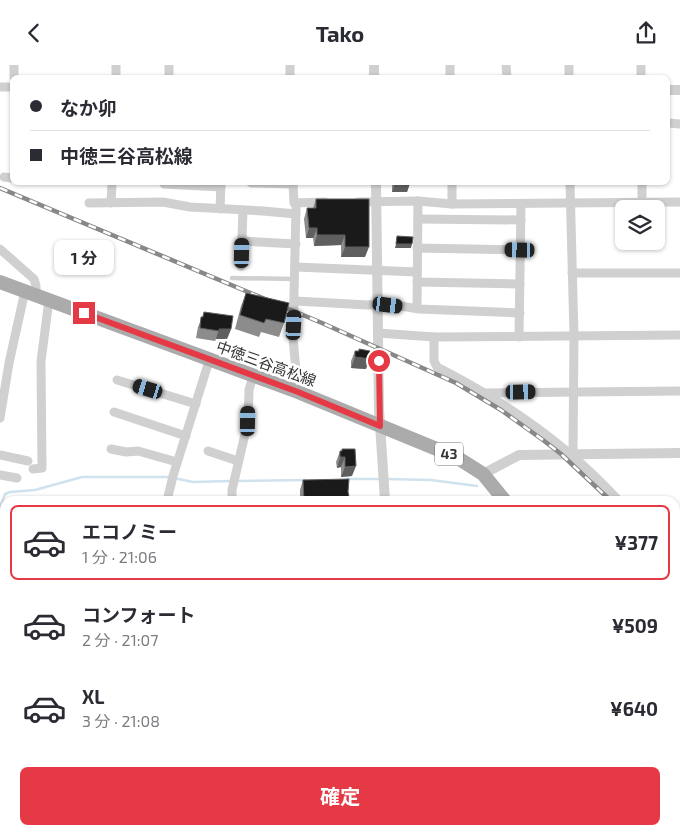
<!DOCTYPE html>
<html lang="ja">
<meta charset="utf-8">
<style>
:root{--surface:#fff;--page:#f7f7f7;--text:#2b2b33;--muted:#7c7c81;--line:#e1e1e2;--accent:#e63946}
body{margin:0;font-family:"Exo 2","Noto Sans JP",sans-serif;background:var(--page);color:var(--text);height:100vh;display:flex;flex-direction:column;font-size:19px;white-space:nowrap}
*{box-sizing:border-box;margin:0}
p{font-size:16px;color:var(--muted)}
.icon{flex:none;width:28px;height:28px;fill:none;stroke:currentColor;stroke-width:2;stroke-linecap:round;stroke-linejoin:round}
.map{position:relative;flex:1;overflow:hidden}
.sheet{position:absolute;left:0px;top:431px;width:680px;height:339px;display:flex;flex-direction:column;background:var(--surface);border-radius:15px 15px 0 0;box-shadow:0 1px 4px #0004}
.sheet>*{flex:none}
.guide{position:absolute;left:10px;top:10px;width:660px;height:110px;border-radius:8px;box-shadow:0 1px 4px #0004;display:grid;align-content:center;height:110px;padding:0 20px;background:var(--surface)}
.fabs{position:absolute;left:615px;top:135px;display:grid;gap:10px}
.fabs a{display:grid;place-items:center;width:50px;height:50px;border-radius:8px;background:var(--surface);box-shadow:0 1px 4px #0004;font-size:25px}
.end{position:absolute;width:22px;height:22px;margin:-11px;border:6px solid #e63946;background:#fff;box-shadow:0 0 0 2px #fff}
.from{border-radius:50%}
.bubble{position:absolute;height:35px;border-radius:8px;background:var(--surface);box-shadow:0 1px 4px #0004;font-size:16px;font-weight:700;line-height:35px;text-align:center}
.car{position:absolute;width:15px;height:30px;margin:-15px -8px;border-radius:6px;box-shadow:0 0 4px 1px #0007;background:linear-gradient(#222 24%,#8ab4d8 0 40%,#222 0 76%,#8ab4d8 0 86%,#222 0)}
.guide b{display:flex;align-items:center;gap:18px;height:48px;font-size:19px}
.guide b+b{border-top:1px solid var(--line)}
.guide i{width:12px;height:12px;background:var(--text)}
ul{padding:9px 0 0;list-style:none}
li{display:flex;align-items:center;gap:15px;height:75px;margin:0 10px 8px;padding:0 10px;border:2px solid transparent;border-radius:8px}
li div{flex:1}
li b{display:block;font-size:19px}
li em{font-style:normal;font-weight:700}
li.current{border-color:var(--accent)}
li>.icon{width:45px;height:45px;stroke-width:1.5}
.button{display:flex;gap:10px;margin-top:auto;padding:10px 20px}
.button a{flex:1;height:58px;border-radius:8px;background:var(--accent);color:#fff;font-size:20px;font-weight:700;line-height:58px;text-align:center}
header{display:flex;justify-content:space-between;align-items:center;height:65px;padding:0 20px;background:var(--surface);font-size:22px;font-weight:700}
.map>svg:first-child{display:block}
</style>
<header><svg class="icon" aria-label="back" viewBox="0 0 24 24"><path d="M15 5l-7 7 7 7"/></svg>Tako<svg class="icon" aria-label="share" viewBox="0 0 24 24"><path d="M12 15V3M7 8l5-5 5 5M5 13v7h14v-7"/></svg></header>
<div class="map">
<svg width="680" height="769" viewBox="0 0 680 769">
<rect width="100%" height="100%" fill="#fff"/>
<g fill="none" stroke-linecap="round" stroke-linejoin="round">
<g stroke="#cfe2ee" stroke-width="2.5">
<path d="M347,414H381"/>
<path d="M387,414L431,415L477,421"/>
<path d="M237,416L306,415"/>
<path d="M0,442L5,429L10,427L35,425L82,412H169L193,417L231,416"/>
<path d="M169,769L170,765"/>
</g>
<path stroke="#d0d0d0" stroke-width="4.5" d="M232,213L294,214"/>
<g stroke="#d0d0d0" stroke-width="9">
<path d="M169,0V12"/>
<path d="M290,0V12"/>
<path d="M450,0V12"/>
<path d="M506,0L507,12"/>
<path d="M569,0V12"/>
<path d="M14,12V0"/>
<path d="M116,12V0"/>
<path d="M641,12V0"/>
<path d="M0,22H12"/>
<path d="M668,58L680,59"/>
<path d="M4,112L12,113"/>
<path d="M251,118L293,119"/>
<path d="M293,118L294,138L325,137"/>
<path d="M452,118V139"/>
<path d="M570,118L574,270L573,389"/>
<path d="M642,118V137"/>
<path d="M164,119L221,122"/>
<path d="M358,137L418,136L452,139L680,137"/>
<path d="M89,138L163,137L190,142L263,146L296,149"/>
<path d="M111,138L112,118"/>
<path d="M296,143L293,273L298,327"/>
<path d="M220,144L221,118"/>
<path d="M418,154L521,155"/>
<path d="M242,176L296,179"/>
<path d="M417,183L520,185"/>
<path d="M0,184L34,214L36,221V230"/>
<path d="M241,201L243,145"/>
<path d="M296,202L417,207"/>
<path d="M572,208H680"/>
<path d="M417,217L520,219"/>
<path d="M295,236L368,240L388,239L419,244L520,248"/>
<path d="M417,243L418,136"/>
<path d="M378,268L434,272L680,270"/>
<path d="M434,272V296L437,302C504,336 568,380 619,436"/>
<path d="M519,272L521,139"/>
<path d="M117,315L196,339"/>
<path d="M486,328L680,326"/>
<path d="M114,347L186,371"/>
<path d="M0,353L9,298L25,226"/>
<path d="M111,384L126,387L138,386L177,397"/>
<path d="M208,386L238,396"/>
<path d="M0,390L28,396"/>
<path d="M33,404L42,403L41,296L49,235"/>
<path d="M0,410L17,413"/>
<path d="M167,436L173,411L209,296"/>
<path d="M232,436V425L248,356L249,325L253,311"/>
<path d="M675,468H680"/>
<path d="M0,481L5,480"/>
<path d="M675,499L680,504"/>
<path d="M675,531L676,530"/>
<path d="M0,668L5,657"/>
<path d="M675,720H680"/>
<path d="M424,765V769"/>
<path d="M525,767L541,769"/>
<path d="M602,769L603,765"/>
</g>
<g stroke="#d0d0d0" stroke-width="10">
<path d="M374,0V12"/>
<path d="M668,25H680"/>
<path d="M376,118L379,344L385,436"/>
<path d="M483,409L519,390L680,388"/>
<path d="M0,608L5,618"/>
<path d="M78,765L80,769"/>
<path d="M411,765V769"/>
</g>
<g stroke="#ababab" stroke-width="14">
<path d="M0,217L298,327L444,387L461,395L483,409L505,436"/>
<path d="M675,616L680,620"/>
</g>
<g stroke="#888" stroke-width="4.5">
<g id="rail">
<path d="M0,123L322,258L456,318L501,345L543,375L561,389L611,436"/>
<path d="M675,506L680,512"/>
<path d="M675,707L680,706"/>
<path d="M262,769L288,765"/>
</g>
</g>
<use href="#rail" stroke="#fff" stroke-width="2.5" stroke-dasharray="8" stroke-linecap="butt"/>
</g>
<g fill="#8c8c8c">
<path d="M392,118H410L407,127H392Z"/>
<path d="M316,134L365,192H341V180L314,181L313,173H306L304,154L307,143H313Z"/>
<path d="M246,228L284,258L279,272L261,267L259,272L235,264L241,241Z"/>
<path d="M204,247L231,264L227,274H216L215,276L196,273L198,262Z"/>
<path d="M355,286L366,304L351,303V296Z"/>
<path d="M342,384L352,411L341,412V402L337,403L336,397L340,386H342Z"/>
<path d="M303,415L348,427L350,436H300V425Z"/>
</g>
<g fill="#5f5f5f">
<path d="M395,118H410L407,127H392Z"/>
<path d="M309,163H317L313,173H306Z"/>
<path d="M317,170H345L341,180L314,181Z"/>
<path d="M396,179H412L411,183H395Z"/>
<path d="M345,182H369L365,192H341Z"/>
<path d="M219,264H231L227,274H216Z"/>
<path d="M355,292L370,294L366,304L351,303Z"/>
<path d="M340,392H345L341,402L337,403Z"/>
<path d="M356,401L352,411L341,412L345,402Z"/>
</g>
<g fill="#1a1a1a" stroke="#5f5f5f">
<path d="M316,134H369V182H345V170H317V163H309L307,143H316Z"/>
<path d="M397,171L413,172L412,179H396Z"/>
<path d="M246,228L289,238L284,258L266,254L264,258L240,250Z"/>
<path d="M204,247L233,251L231,264H219V266L200,263L201,252H203Z"/>
<path d="M359,284L370,286V294L355,292V286H359Z"/>
<path d="M342,384H355L356,401L345,402V392H340V386H342Z"/>
<path d="M349,414L348,427L350,436H304L303,415Z"/>
<path d="M464,434V436H419V435Z"/>
<path d="M52,765H57V769H22Z"/>
<path d="M102,765H134L146,769H125L120,767L119,769H98L95,768Z"/>
</g>
<g fill="none" stroke-linecap="round" stroke-linejoin="round">
<path stroke="#e63946" stroke-width="6" d="M84,248L298,327L380,361L379,296"/>
</g>
<g text-anchor="middle" stroke-width="5" stroke-linejoin="round" paint-order="stroke">
<rect fill="#fff" stroke="#707070" stroke-width="1" x="435" y="377.5" width="28" height="23" rx="4"/>
<g font-size="14" font-weight="bold" fill="#333">
<text x="449" y="394">43</text>
</g>
<g font-size="15" fill="#333" stroke="#fff">
<text transform="translate(266 299) rotate(20)" y="5">中徳三谷高松線</text>
</g>
</g>
</svg>
<div class="fabs">
<a><svg class="icon" aria-label="layers" viewBox="0 0 24 24"><path d="M12 4l9 5-9 5-9-5zM3 14l9 5 9-5"/></svg></a>
</div>
<i class="end from" style="left:379px;top:296px"></i>
<i class="end" style="left:84px;top:248px"></i>
<div class="bubble" style="left:54px;top:175px;width:60px">1 分</div>
<i class="car" style="left:520px;top:185px;rotate:271deg"></i>
<i class="car" style="left:242px;top:188px;rotate:1deg"></i>
<i class="car" style="left:388px;top:240px;rotate:97deg"></i>
<i class="car" style="left:294px;top:260px;rotate:3deg"></i>
<i class="car" style="left:148px;top:324px;rotate:287deg"></i>
<i class="car" style="left:521px;top:327px;rotate:89deg"></i>
<i class="car" style="left:248px;top:356px;rotate:1deg"></i>
<div class="guide">
<b><i class="from"></i>なか卯</b>
<b><i></i>中徳三谷高松線</b>
</div>
<section class="sheet">
<ul>
<li class="current"><svg class="icon" aria-label="car" viewBox="0 0 24 24"><path d="M5 17H2v-5l4-1 3-4h7l3 4 3 1v5h-3M9 17h6M6 11h13"/><circle cx="7" cy="17" r="2"/><circle cx="17" cy="17" r="2"/></svg><div><b>エコノミー</b><p>1 分 · 21:06</p></div><em>¥377</em></li>
<li><svg class="icon" aria-label="car" viewBox="0 0 24 24"><path d="M5 17H2v-5l4-1 3-4h7l3 4 3 1v5h-3M9 17h6M6 11h13"/><circle cx="7" cy="17" r="2"/><circle cx="17" cy="17" r="2"/></svg><div><b>コンフォート</b><p>2 分 · 21:07</p></div><em>¥509</em></li>
<li><svg class="icon" aria-label="car" viewBox="0 0 24 24"><path d="M5 17H2v-5l4-1 3-4h7l3 4 3 1v5h-3M9 17h6M6 11h13"/><circle cx="7" cy="17" r="2"/><circle cx="17" cy="17" r="2"/></svg><div><b>XL</b><p>3 分 · 21:08</p></div><em>¥640</em></li>
</ul>
<div class="button"><a>確定</a></div>
</section>
</div>
